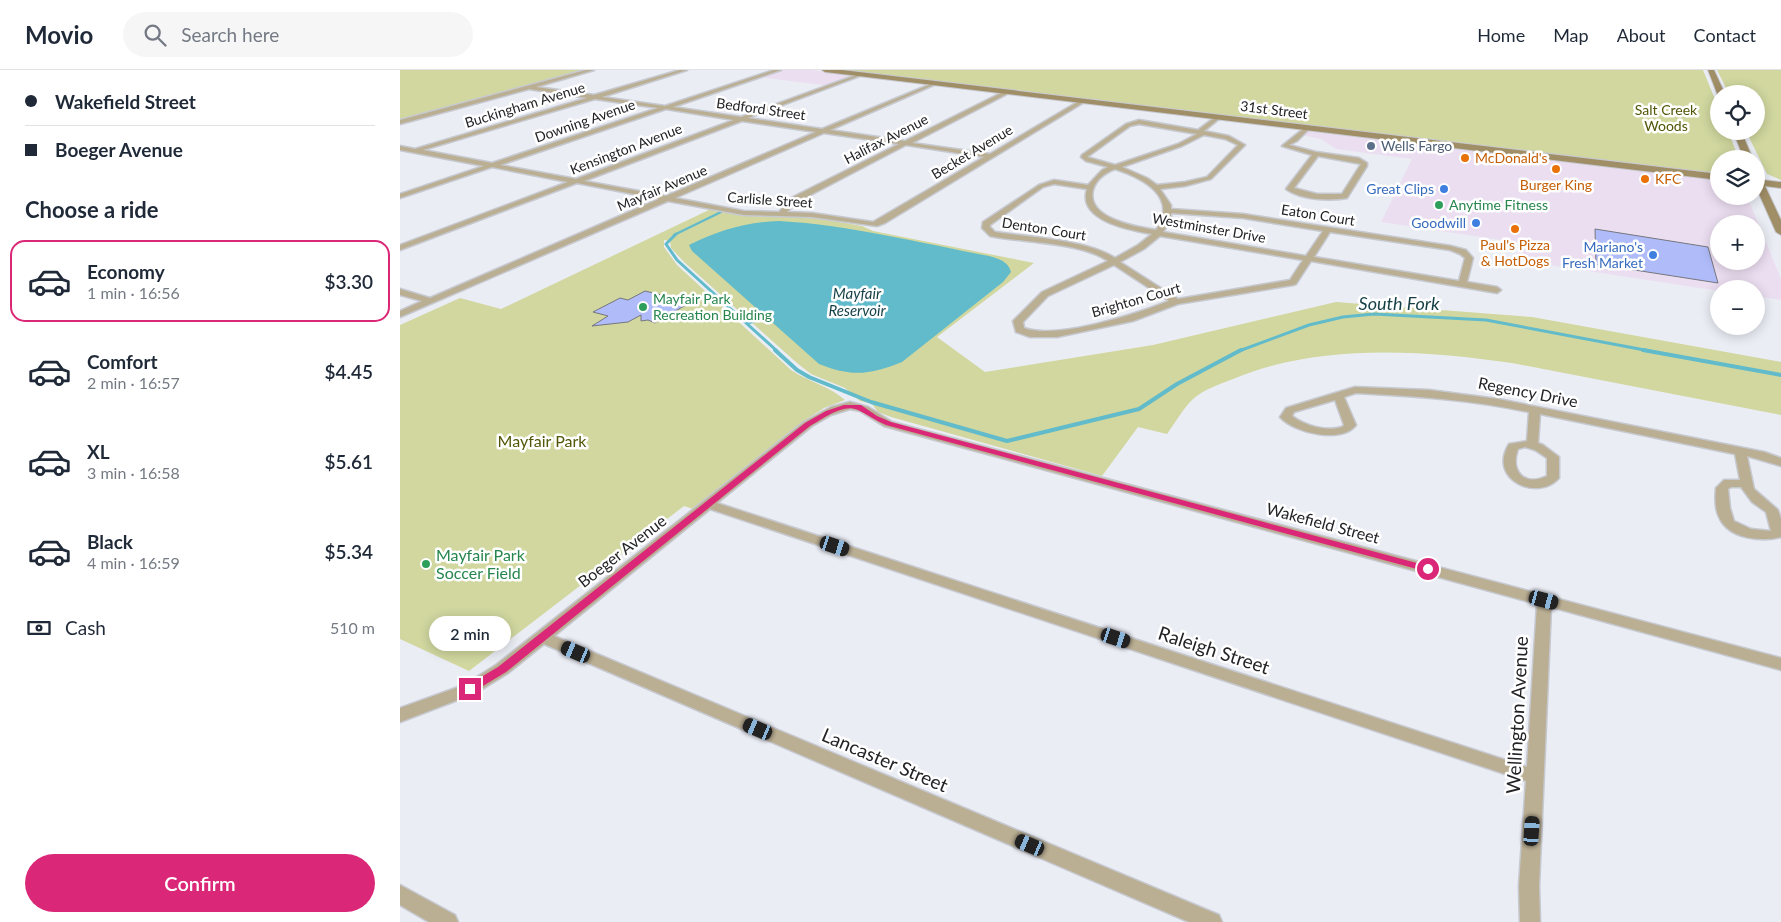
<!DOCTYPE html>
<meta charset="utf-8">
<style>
:root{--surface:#fff;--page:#f6f6f7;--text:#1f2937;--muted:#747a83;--line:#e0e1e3;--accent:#db2777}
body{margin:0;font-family:Lato,sans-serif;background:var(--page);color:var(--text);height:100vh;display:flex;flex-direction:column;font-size:19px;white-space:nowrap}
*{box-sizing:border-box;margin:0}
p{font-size:16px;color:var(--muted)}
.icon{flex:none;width:28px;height:28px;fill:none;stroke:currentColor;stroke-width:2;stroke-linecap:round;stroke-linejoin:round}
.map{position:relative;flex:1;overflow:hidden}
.side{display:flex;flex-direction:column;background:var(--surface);width:400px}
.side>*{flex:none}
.hud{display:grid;align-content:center;height:110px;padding:0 25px;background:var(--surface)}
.controls{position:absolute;left:1310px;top:15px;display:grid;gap:10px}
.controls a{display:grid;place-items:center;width:55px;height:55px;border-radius:50%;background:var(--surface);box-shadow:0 2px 12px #0003;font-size:25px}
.end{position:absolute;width:22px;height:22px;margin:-11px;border:6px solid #db2777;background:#fff;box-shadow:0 0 0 2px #fff}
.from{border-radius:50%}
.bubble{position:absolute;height:35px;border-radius:18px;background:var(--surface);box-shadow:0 2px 12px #0003;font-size:16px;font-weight:600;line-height:35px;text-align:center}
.car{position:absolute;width:15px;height:30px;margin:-15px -8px;border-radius:6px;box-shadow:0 0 4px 1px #0007;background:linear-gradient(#222 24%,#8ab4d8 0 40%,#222 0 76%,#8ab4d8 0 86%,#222 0)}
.hud b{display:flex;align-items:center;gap:18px;height:48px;font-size:19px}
.hud b+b{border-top:1px solid var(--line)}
.hud i{width:12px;height:12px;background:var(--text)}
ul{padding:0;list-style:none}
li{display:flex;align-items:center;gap:15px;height:82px;margin:0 10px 8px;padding:0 15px;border:2px solid transparent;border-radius:15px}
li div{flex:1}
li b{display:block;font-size:19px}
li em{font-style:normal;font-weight:600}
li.selected{border-color:var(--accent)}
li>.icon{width:45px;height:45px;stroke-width:1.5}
h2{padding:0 25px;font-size:22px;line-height:60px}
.pay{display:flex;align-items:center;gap:12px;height:55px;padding:0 25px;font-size:19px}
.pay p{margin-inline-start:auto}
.action{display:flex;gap:10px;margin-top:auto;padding:10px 25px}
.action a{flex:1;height:58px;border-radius:30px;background:var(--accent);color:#fff;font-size:20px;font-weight:600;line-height:58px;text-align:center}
header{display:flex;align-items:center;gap:30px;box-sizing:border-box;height:70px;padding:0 25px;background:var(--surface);border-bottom:1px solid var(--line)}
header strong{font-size:24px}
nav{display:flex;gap:28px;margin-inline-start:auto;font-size:18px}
.search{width:350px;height:45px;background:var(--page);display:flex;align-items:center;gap:12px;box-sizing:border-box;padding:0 18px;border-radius:28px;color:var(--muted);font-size:19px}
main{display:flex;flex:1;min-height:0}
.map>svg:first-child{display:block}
</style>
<header>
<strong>Movio</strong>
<div class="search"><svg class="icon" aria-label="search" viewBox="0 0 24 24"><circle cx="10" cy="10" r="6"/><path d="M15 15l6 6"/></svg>Search here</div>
<nav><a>Home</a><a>Map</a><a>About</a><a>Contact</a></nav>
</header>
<main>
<section class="side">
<div class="hud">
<b><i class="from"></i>Wakefield Street</b>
<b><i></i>Boeger Avenue</b>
</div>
<h2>Choose a ride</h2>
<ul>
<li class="selected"><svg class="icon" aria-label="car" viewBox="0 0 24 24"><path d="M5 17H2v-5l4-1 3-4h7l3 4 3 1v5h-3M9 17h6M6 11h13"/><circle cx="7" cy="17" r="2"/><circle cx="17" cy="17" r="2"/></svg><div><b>Economy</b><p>1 min · 16:56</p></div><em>$3.30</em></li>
<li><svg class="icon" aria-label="car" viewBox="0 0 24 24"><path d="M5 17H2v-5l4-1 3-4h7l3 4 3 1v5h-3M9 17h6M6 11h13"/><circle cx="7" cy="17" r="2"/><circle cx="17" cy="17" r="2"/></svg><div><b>Comfort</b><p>2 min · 16:57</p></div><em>$4.45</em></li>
<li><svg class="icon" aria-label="car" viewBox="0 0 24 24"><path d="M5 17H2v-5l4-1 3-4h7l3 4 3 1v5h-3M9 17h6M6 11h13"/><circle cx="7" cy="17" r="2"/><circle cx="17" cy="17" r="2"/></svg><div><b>XL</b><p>3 min · 16:58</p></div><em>$5.61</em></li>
<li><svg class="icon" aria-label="car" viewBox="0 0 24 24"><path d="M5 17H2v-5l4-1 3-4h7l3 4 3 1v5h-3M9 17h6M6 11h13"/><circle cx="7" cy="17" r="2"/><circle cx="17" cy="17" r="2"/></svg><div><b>Black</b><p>4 min · 16:59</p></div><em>$5.34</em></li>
</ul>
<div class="pay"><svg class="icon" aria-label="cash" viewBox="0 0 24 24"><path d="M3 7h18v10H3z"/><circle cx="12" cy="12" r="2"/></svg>Cash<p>510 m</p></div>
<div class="action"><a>Confirm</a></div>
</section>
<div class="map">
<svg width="1381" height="852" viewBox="0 0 1381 852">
<rect width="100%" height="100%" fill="#ebedf5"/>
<g fill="#ebdef1" fill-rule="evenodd">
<path d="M378,0H411L457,6L430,16L357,7Z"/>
<path d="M906,60L1319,110V126H1347L1381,209V230L1356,226V219H1319V221L1116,190L1120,173L981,152L1012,89L936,79L921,69L902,65ZM1319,154H1356V191H1319Z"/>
</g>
<g fill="#d1d79f">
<path d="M0,0H185L0,50Z"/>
<path d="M444,0H1303L1319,39V61H1328L1339,89H1319V104Z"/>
<path d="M1317,0H1381V110L1367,104L1346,61H1356V24H1329Z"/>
<path d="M311,139L351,146L417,148L462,156L473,161L634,193L537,267L585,302L753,275L936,232L1132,247L1381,292V345L1112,293C1021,280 919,273 833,309C820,314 802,320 792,330C783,339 775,353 767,364L738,357L702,406L491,347L478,342L472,334L460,331L445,318L411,304L397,293L284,192L271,178L270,171L264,170V177L277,195L391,300C409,312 429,316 445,330L424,338L407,349L293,439L284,436L69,601L0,569V255L60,228L101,239Z"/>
</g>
<path fill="#61bbca" d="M379,151C450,155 520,173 589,186C599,189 608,191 611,202L603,212L502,292C469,305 452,307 419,294L292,181L289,175C319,160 346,152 379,151Z"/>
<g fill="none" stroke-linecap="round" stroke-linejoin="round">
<path stroke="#61bbca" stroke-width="2.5" d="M274,165L321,142"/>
<g stroke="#61bbca" stroke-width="3">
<path d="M276,164L266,174L277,190L377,281"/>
<path d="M348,253L370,246"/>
<path d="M839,281L909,255L943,247L974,244L1086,250L1250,281"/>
</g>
<g stroke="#61bbca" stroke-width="4">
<path d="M375,280L397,300L409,307L471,332L607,371L739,339L777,314L841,280"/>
<path d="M1243,280L1381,305"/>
</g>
</g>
<g fill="#b0bbf9" stroke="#76777e">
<path d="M1195,159L1308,177L1318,213L1196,194Z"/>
<path d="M245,221L291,232L255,253L248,250L241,251V245L228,252L192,256L208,246L193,242L220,228L228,230Z"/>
</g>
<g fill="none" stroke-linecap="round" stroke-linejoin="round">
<g stroke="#c7c9d0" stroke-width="3">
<g id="minor">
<path d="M186,0H194L136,17L194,25L280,0H287L202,27L265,36L374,0H381L273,37L341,47L462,3V5L348,48L422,59L536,12V14L430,60L505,71L605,21H609V23L512,73L590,84L681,30L686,31L485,153L477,156L412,147L344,145L268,131L0,247V241L22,231L0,225V219L30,228L259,129L177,113L0,180V175L168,112L92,97L0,128V124L84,96L0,80V76L15,79L187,28L129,19L0,54V50ZM195,29L258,38L92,93L23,80ZM266,39L334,50L176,109L100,95ZM342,51L416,62L266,126L184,111ZM424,63L499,74L391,128L379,142L344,141L275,128ZM506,75L584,87L473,152L412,143L387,142L397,132Z"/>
<path d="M818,45L820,48L804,61L829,66L845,75L811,109L785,116L760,119L771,135V139L843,144L1051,176L1066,180L1073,188L1067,212L1097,217L1101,220L1097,223L911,191L896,214L893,215L778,234L733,251L657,267H630L616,262L613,251L642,222L708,191C680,172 624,173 590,166L582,158L583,152L639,115L654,110L688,115L702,100L708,97L686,91L681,87L682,85L726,54L739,50L798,60ZM739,54L797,64L778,74L715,95L687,87L730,56ZM804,65L825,69L838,75L807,107L785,112L757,115L747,108L722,97L782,76ZM715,99C743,108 779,127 756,160C737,157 686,149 693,120C696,109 705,103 715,99ZM654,114L687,119C677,151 730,160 752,164L738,175L715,188C688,170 629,167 595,162L590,157V155L643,117ZM771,143L843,148L923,161L906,186L763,162L771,150ZM930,162L1050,180L1060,184L1065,188L1059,211L914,187ZM760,166L903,190L890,210L778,229L720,192L744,179ZM714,195L769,231C736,244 657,270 624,258L623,252L648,226Z"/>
<path d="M907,56L909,59L897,71L889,75L916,82L959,88L967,93V96L947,128C929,131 901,130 886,119L912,85L882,76ZM918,86L961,94L942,124H917L894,118Z"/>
<path d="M955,317L1029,320L1098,329L1364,382L1381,388V396L1347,386L1354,419L1378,440L1381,449V467C1362,472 1330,469 1320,449C1315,441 1315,428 1316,418L1324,410H1340L1335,384L1140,344L1138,373L1143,375L1159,387V408C1138,432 1087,410 1109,374L1127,371L1129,342C1072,330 1014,326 956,323L944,327L956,355C942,374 894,363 880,347L886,338ZM935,330L944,355L942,357C927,362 905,356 892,346L894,342ZM1125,377L1135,380L1147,388V406C1124,417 1110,401 1118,379ZM1331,417H1341L1352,432L1366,442L1371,461L1351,459L1334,451L1330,438L1328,419Z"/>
<path d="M450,332L468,337L492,352L1381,588V600L1151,537L1139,816L1140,852H1120L1119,816L1126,711L310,439L154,566L819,845L822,852H789L144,574L108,603L76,623L0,652V638L64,615L96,595L404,352L431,337ZM450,339L460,341L484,356L1137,534L1127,697L317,433L412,356L431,345Z"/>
<path d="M0,815L55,845L58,852H29L0,835Z"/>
</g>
</g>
<g stroke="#c7c9d0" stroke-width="2">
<g id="secondary">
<path d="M422,0H442L1319,104V110L425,2Z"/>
<path d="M1308,0H1314L1325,24H1319L1318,26Z"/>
<path d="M1333,61H1341L1353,89H1344Z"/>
<path d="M1356,103L1359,104L1363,110L1381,112V118L1365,116L1381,150V165L1376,162L1356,117Z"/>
</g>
</g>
<use href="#minor" fill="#baae93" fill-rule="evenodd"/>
<use href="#secondary" fill="#a08e66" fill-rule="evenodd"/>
</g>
<path fill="#db2777" d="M444,335H461L477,346L491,352L1028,496L1032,499L1028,502L486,355C476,351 467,344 458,340C443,333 423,349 410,356L106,602L73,622H66L64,619L66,616L98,597L405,353L426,341Z"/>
<circle fill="#5c6f8a" stroke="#fff" stroke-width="2" cx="971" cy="76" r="5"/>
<g fill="#e8710a" stroke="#fff" stroke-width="2">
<circle cx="1065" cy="88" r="5"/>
<circle cx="1156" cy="99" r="5"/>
<circle cx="1245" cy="109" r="5"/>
<circle cx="1115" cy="159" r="5"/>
</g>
<g fill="#3f7fe0" stroke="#fff" stroke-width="2">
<circle cx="1044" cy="119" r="5"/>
<circle cx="1076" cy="153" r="5"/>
<circle cx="1253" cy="185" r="5"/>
</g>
<g fill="#2e9e5b" stroke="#fff" stroke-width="2">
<circle cx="1039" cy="135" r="5"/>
<circle cx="243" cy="237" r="5"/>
<circle cx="26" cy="494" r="5"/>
</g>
<g text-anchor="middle" stroke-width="5" stroke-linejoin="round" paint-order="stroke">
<g font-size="14" fill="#232326" stroke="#fff">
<text transform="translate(125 35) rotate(-17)" y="5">Buckingham Avenue</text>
<text transform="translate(361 39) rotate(8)" y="5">Bedford Street</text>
<text transform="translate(874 40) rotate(7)" y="5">31st Street</text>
<text transform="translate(185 51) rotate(-19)" y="5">Downing Avenue</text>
<text transform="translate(486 69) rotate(-27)" y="5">Halifax Avenue</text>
<text transform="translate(226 79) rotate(-21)" y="5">Kensington Avenue</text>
<text transform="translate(572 82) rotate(-31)" y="5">Becket Avenue</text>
<text transform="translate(262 118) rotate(-23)" y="5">Mayfair Avenue</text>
<text transform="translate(370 130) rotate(4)" y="5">Carlisle Street</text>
<text transform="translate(918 145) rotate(9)" y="5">Eaton Court</text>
<text transform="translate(809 158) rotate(10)" y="5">Westminster Drive</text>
<text transform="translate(644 159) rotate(9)" y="5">Denton Court</text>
<text transform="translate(736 230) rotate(-16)" y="5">Brighton Court</text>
</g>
<g font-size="14" fill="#525606" stroke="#fff">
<text x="1266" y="45">Salt Creek<tspan x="1266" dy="16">Woods</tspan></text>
</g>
<g font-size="14" fill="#4e5e75" stroke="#fff" text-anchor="start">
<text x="981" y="81">Wells Fargo</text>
</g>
<g font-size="14" fill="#c56008" stroke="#fff" text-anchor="start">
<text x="1075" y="93">McDonald's</text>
<text x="1255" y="114">KFC</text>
<text x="1156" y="120" text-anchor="middle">Burger King</text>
<text x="1115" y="180" text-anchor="middle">Paul's Pizza<tspan x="1115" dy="16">&amp; HotDogs</tspan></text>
</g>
<g font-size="14" fill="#366cbe" stroke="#fff" text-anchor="end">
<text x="1034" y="124">Great Clips</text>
<text x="1066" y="158">Goodwill</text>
<text x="1243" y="182">Mariano's<tspan x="1243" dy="16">Fresh Market</tspan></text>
</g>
<g font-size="14" fill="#27864d" stroke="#fff" text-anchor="start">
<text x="1049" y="140">Anytime Fitness</text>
<text x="253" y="234">Mayfair Park<tspan x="253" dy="16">Recreation Building</tspan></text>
</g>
<g font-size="15" font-style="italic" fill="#153f46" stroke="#fff">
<text x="457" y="229">Mayfair<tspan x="457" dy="17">Reservoir</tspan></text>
</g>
<g font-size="16" fill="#232326" stroke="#fff">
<text transform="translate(1128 322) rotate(11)" y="6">Regency Drive</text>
<text transform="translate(923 453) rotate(15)" y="6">Wakefield Street</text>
<text transform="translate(222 481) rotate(-38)" y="6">Boeger Avenue</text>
</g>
<g font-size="16" fill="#525606" stroke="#fff">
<text x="142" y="377">Mayfair Park</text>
</g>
<g font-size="16" fill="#27864d" stroke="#fff" text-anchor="start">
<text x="36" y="491">Mayfair Park<tspan x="36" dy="18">Soccer Field</tspan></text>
</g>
<g font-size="18" font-style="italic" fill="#153f46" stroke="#fff">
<text x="999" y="240">South Fork</text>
</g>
<g font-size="19" fill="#232326" stroke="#fff">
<text transform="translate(814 580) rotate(18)" y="7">Raleigh Street</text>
<text transform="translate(1117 645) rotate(-87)" y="7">Wellington Avenue</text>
<text transform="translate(485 690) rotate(23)" y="7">Lancaster Street</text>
</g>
</g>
</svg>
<div class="controls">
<a><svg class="icon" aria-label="locate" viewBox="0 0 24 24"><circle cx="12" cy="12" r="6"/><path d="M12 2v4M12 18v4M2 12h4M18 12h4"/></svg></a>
<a><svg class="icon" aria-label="layers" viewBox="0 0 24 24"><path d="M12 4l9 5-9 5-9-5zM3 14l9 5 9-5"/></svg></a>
<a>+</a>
<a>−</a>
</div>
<i class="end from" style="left:1028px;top:499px"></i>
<i class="end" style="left:70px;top:619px"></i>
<div class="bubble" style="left:29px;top:546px;width:82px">2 min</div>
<i class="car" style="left:435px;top:476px;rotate:108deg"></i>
<i class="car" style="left:1144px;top:530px;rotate:105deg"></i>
<i class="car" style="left:716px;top:568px;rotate:108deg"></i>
<i class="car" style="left:176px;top:582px;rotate:293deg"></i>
<i class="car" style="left:358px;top:659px;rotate:293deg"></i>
<i class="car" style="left:1132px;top:761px;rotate:4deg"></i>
<i class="car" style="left:630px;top:775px;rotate:293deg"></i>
</div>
</main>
